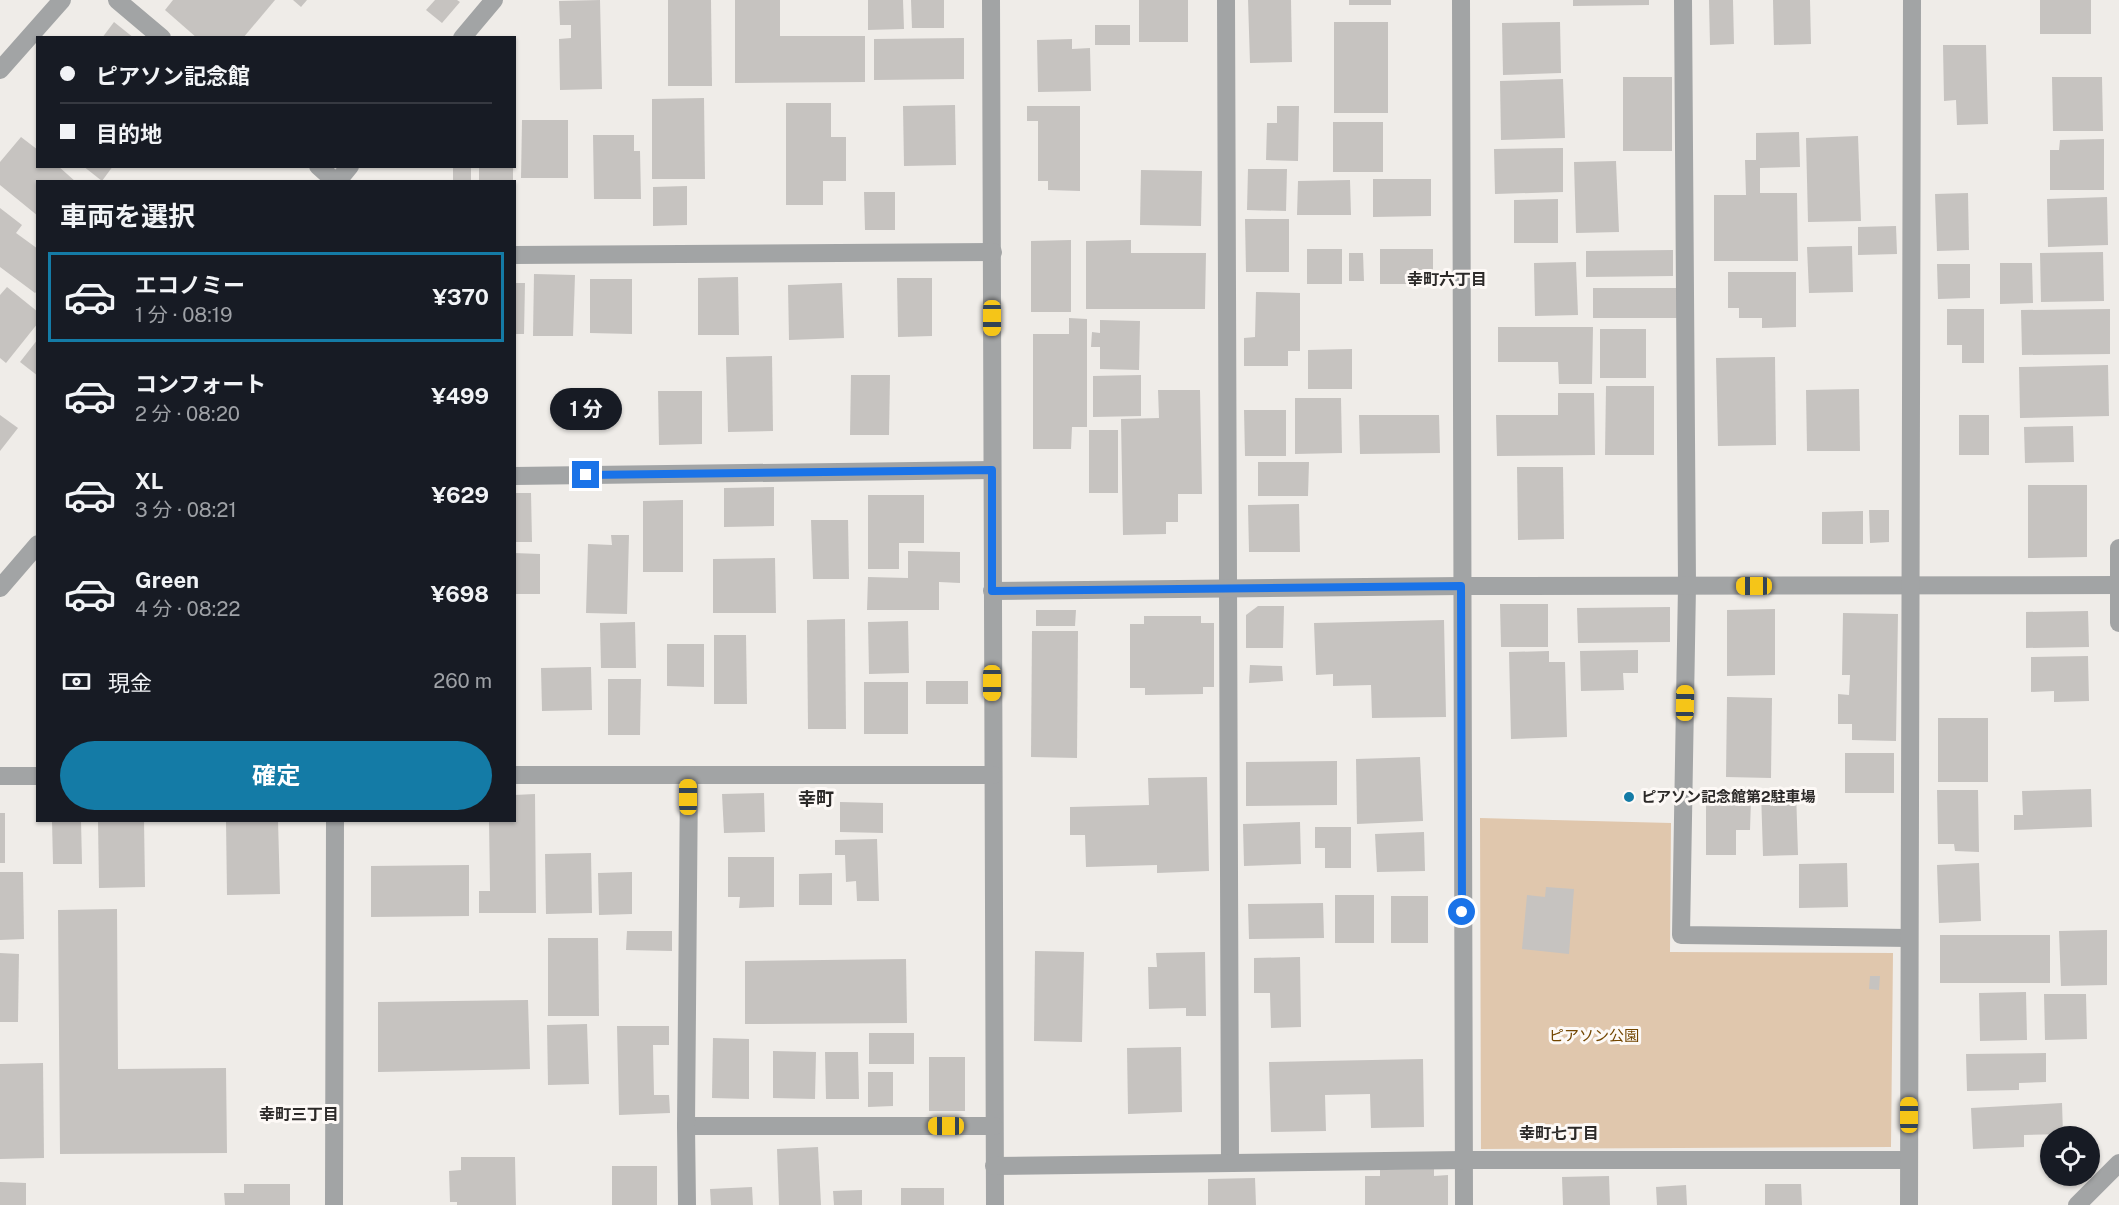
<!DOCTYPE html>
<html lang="ja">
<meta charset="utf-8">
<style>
:root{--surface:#171b24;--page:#242831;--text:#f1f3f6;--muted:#9ea1a6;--line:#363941;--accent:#147ba6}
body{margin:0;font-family:"Public Sans","Noto Sans JP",sans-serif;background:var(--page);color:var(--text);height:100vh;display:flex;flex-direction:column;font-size:22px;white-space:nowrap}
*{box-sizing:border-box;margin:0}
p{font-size:20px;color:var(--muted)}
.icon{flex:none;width:33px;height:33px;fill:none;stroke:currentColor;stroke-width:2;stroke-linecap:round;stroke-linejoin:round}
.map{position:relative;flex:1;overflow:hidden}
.panel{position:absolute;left:36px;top:180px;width:480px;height:642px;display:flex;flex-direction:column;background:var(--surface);border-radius:0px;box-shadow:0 2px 4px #0004}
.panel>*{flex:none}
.top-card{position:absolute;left:36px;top:36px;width:480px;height:132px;border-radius:0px;box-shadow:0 2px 4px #0004;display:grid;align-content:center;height:132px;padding:0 24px;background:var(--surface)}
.controls{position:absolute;left:2040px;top:1126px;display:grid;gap:12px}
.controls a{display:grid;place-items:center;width:60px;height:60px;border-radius:50%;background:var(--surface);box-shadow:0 2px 4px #0004;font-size:30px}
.end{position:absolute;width:27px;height:27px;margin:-14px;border:8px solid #1a73e8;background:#fff;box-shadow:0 0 0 3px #fff}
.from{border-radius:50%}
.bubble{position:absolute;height:42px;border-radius:21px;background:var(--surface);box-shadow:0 2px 4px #0004;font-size:20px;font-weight:700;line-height:42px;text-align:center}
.car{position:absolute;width:18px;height:36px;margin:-18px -9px;border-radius:8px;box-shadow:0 0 4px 2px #0007;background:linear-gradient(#f5c518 24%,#345 0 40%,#f5c518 0 76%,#345 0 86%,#f5c518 0)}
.top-card b{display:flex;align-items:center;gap:21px;height:57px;font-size:22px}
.top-card b+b{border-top:2px solid var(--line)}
.top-card i{width:15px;height:15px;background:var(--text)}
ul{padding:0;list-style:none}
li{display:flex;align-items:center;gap:18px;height:90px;margin:0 12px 9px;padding:0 12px;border:3px solid transparent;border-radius:0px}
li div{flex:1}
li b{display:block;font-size:22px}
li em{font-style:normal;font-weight:700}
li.active{border-color:var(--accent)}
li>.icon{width:54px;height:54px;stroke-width:1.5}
h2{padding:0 24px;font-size:27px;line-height:72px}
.pay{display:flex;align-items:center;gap:15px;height:66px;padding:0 24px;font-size:22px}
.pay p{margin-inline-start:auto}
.action{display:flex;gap:12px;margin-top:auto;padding:12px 24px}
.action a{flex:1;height:69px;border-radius:36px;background:var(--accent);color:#fff;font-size:24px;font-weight:700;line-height:69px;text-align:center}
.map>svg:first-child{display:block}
</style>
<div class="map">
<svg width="2119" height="1205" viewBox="0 0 2119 1205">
<rect width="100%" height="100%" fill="#efece8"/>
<path fill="#e0c7ad" d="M1480,818L1671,823L1670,952L1893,953L1891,1147L1481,1149Z"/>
<g fill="#c6c3c0">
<path d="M173,0H275L243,38H197L165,10Z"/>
<path d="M293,0H307L301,7Z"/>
<path d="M435,0H457L460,2L442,23L426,10Z"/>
<path d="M600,0L602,89L560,90L559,39L571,38V25H560L559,1Z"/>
<path d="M668,0H711L712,86H668Z"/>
<path d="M735,0H780V36H865V82L735,83Z"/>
<path d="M868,0H903L904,29L868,30Z"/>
<path d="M911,0H944V28H912Z"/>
<rect x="1139" y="0" width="49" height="42"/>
<path d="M1248,0H1291L1292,62L1250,63Z"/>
<rect x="1349" y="0" width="42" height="5"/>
<path d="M1573,0H1649V5L1573,6Z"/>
<path d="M1709,0H1733L1734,44L1710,45Z"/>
<path d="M1773,0H1810L1811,44L1774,45Z"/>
<rect x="2040" y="0" width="51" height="34"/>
<path d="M114,22L134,38H102Z"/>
<rect x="1334" y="22" width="54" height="91"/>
<path d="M1560,22L1561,73L1503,75L1502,23Z"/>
<rect x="1095" y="25" width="35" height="20"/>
<path d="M964,38V79L874,80V39Z"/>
<path d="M1072,39V49L1090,48L1091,91L1038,92L1037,40Z"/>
<path d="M1943,45H1986L1988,124L1957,125L1956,100L1944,101Z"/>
<rect x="1623" y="77" width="49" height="74"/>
<path d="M2052,77H2102L2103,131H2053Z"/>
<path d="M1563,79L1565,138L1501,140L1500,81Z"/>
<path d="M704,98L705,179H652V99Z"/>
<path d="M786,103H831V137H846V181H823V205H786Z"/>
<path d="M955,105L956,165L904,166L903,106Z"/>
<path d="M1027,106H1080V191L1048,190V181H1038V121H1027Z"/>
<path d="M1277,106H1299L1298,161L1266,160L1267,123H1277Z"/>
<path d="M522,120H568V178H521Z"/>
<rect x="1333" y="122" width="50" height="50"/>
<path d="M1799,132L1800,167L1760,168V193H1797L1798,261H1714V195H1746L1745,160H1756V133Z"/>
<path d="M593,135H634V151H640L641,199H594Z"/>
<path d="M1858,136L1861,221L1808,222L1806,138Z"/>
<path d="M21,137L38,150V166H58L76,182H38V216L0,185V162Z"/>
<path d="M2104,139V190H2050V150H2059L2060,140Z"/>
<path d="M1563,148V192L1495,194L1494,149Z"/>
<path d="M1616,161L1619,232L1576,233L1574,162Z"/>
<path d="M83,166H113L102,181Z"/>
<rect x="479" y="166" width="34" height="16"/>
<rect x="453" y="168" width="18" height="14"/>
<path d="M1248,169H1287L1286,211L1247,210Z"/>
<path d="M1141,170L1202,171L1201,226L1140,225Z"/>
<path d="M1373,179H1431V216L1373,217Z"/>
<path d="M1350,180L1351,215H1297L1298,181Z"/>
<path d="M687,186V225L653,226V187Z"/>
<path d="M864,192H895V230H865Z"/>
<path d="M1968,193L1969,250L1937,251L1935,194Z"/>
<path d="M2107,197L2108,245L2048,247L2047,199Z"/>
<path d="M1558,199V243H1514V200Z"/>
<path d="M0,208L22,225L16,233L38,249V290L35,293L0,267Z"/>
<path d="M1245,219H1289V272H1246Z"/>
<path d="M1896,226L1897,254L1858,255V227Z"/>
<path d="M1071,240V312H1031V241Z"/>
<path d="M1131,240V253H1206L1205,309H1086V241Z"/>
<path d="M1852,246L1853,292L1809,293L1807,247Z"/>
<rect x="1307" y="249" width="35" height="35"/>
<rect x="1380" y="249" width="53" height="35"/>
<path d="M1673,250V276L1586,277V251Z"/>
<path d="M2103,252L2104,301L2041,302L2040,253Z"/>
<path d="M1349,253H1363L1364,281H1349Z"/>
<path d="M1576,262L1578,315L1535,316L1534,263Z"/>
<path d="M2000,263H2032L2033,303L2000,304Z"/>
<path d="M1937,264H1970V298L1938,299Z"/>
<path d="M1728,272H1796V327L1762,328V318H1739V308H1728Z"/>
<path d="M534,274L575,275L573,336H533Z"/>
<path d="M738,277L739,335H698V278Z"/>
<path d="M897,278H932V336L898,337Z"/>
<path d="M590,279H632V334L590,333Z"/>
<path d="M514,283H525L524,334H514Z"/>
<path d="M842,283L844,338L789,340L788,285Z"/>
<path d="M7,287L38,312V323L6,363L0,358V295Z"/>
<rect x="1593" y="288" width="84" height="30"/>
<path d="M1256,292L1300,293V351H1288V366H1244V338L1255,337Z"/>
<path d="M1947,309H1984V363H1962V345H1947Z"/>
<path d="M2110,309V354L2022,355L2021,310Z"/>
<path d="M1069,318L1087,319V427H1072L1071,449H1033V334H1069Z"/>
<path d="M1100,320L1140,321L1139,370L1100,369V347H1091L1092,332L1100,333Z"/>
<path d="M1498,327H1593L1592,384H1559L1558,362H1498Z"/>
<rect x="1600" y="329" width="46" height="49"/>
<path d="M38,339V376L20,362Z"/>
<path d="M1352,349V389H1308V350Z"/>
<path d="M772,356L773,431L728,432L726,357Z"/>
<path d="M1775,357L1776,445L1718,446L1716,358Z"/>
<path d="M2108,365L2109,416L2020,418L2019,367Z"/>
<path d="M851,375H890L889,435H850Z"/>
<path d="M1141,375V416L1093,417V376Z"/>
<path d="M1606,386H1654V455H1605Z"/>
<path d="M1859,389L1860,451H1807L1806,390Z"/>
<path d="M1158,390H1200L1202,494H1178V522H1166V534L1123,535L1121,419L1159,418Z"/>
<path d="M658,391H702V444L659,445Z"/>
<path d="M1558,393H1594L1595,455L1497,456L1496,415H1558Z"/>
<path d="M1295,398H1341L1342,453L1295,454Z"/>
<path d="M1244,410H1286V456H1245Z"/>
<path d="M0,415L18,428L0,451Z"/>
<path d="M1359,415H1439L1440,453L1360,454Z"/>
<rect x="1959" y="415" width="30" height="40"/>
<path d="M2073,426L2074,462L2025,463L2024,427Z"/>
<rect x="1089" y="430" width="29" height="63"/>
<path d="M1258,462H1309L1308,496H1258Z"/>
<path d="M1517,467H1563L1564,539L1518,540Z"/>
<path d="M2028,485H2087V557L2028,558Z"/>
<path d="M774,487V526L724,527V488Z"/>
<path d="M514,493H531L532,542H514Z"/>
<path d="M868,495H924V543H899V569H868Z"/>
<path d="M683,500V572H643V501Z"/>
<path d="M1299,504L1300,552H1249L1248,505Z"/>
<path d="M1869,510H1889V542L1870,543Z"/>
<path d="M1863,511V544H1822V512Z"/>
<path d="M811,520H848L849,579H813Z"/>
<path d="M611,535H629L627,614L586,613L588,544L612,545Z"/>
<path d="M908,551L960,552V583L939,582V610H867L868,577L908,578Z"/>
<path d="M514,553L540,554V594H514Z"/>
<path d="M775,558L776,613H713V559Z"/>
<path d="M1500,604H1548V647H1501Z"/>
<path d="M1258,606H1284L1283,648H1246V615Z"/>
<path d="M1670,607V642L1578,643L1577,608Z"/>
<path d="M1775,609V675L1727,676V610Z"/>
<path d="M1036,610H1076L1075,626H1036Z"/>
<path d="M2088,611L2089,647L2026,648V612Z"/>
<path d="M1843,613L1898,614L1896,741L1852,740V724H1838V694L1849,695L1850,675H1842Z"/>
<path d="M1144,616H1201V623H1214V687H1203V694L1145,695V688H1130V624H1144Z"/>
<path d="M845,619L846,729H808L807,620Z"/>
<path d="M1444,620L1446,717L1372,718L1371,685L1333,686V674L1316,675L1314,623Z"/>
<path d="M908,621L909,673L869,674L868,622Z"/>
<path d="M635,622L636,668H601L600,623Z"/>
<path d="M1032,631H1078L1077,758L1031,757Z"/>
<path d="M714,635H746L747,704H714Z"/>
<path d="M667,644H704V687L667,686Z"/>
<path d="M1638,650V673H1623L1624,690L1581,691L1580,651Z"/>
<path d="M1549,651V662H1565L1567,737L1511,739L1509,652Z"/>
<path d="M2088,656L2089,701L2054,702V691L2031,692V657Z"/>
<path d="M1250,665L1282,666L1283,681L1249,683Z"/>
<path d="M591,667L592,710L542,711L541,668Z"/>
<path d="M608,679H641L640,735H608Z"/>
<rect x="926" y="681" width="42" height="23"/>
<rect x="864" y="682" width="44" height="52"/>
<path d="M1727,697L1772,698L1771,778L1726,777Z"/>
<rect x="1938" y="718" width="50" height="64"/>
<rect x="1845" y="753" width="49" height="40"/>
<path d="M1420,757L1423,821L1357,824L1356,759Z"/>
<path d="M1337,761V805L1246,806V762Z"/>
<path d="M1207,777L1209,871L1157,873V865L1086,867L1085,835H1070V807L1149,805L1148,778Z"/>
<path d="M2091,789L2092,827L2014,830V815H2023L2022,791Z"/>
<path d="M1796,790L1798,855L1763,856L1761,791Z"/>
<path d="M1937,790H1978L1979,852L1955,851L1954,844H1938Z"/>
<path d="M764,793L765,832L724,833L722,794Z"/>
<path d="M535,794L536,913H479V891H490L489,820H514V795Z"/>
<path d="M1706,799H1751L1750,830H1736V855H1706Z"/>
<path d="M840,802L883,803V833L840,832Z"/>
<rect x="0" y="813" width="5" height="50"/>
<path d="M52,820H81L82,864H53Z"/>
<path d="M144,820L145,887L99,888L98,821Z"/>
<path d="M226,820H278L280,894L227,895Z"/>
<path d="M1300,822L1301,864L1244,866L1243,824Z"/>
<path d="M1315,827H1351V868H1325V848H1315Z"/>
<path d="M1424,832L1425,871L1377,872L1375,834Z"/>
<path d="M877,839L879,901H857L856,881L846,882L845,855H835V840Z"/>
<path d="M591,853L592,913L546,914L545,854Z"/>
<path d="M728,857H774V907L739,908L740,897H728Z"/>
<path d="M1847,863L1848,907L1799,908V864Z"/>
<path d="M1979,863L1981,921L1939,923L1937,865Z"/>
<path d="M469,865V916L371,917V866Z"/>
<path d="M0,872H23L24,939L0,940Z"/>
<path d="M632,872V914L599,915L598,873Z"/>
<path d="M832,873V905H799V874Z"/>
<path d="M1546,887L1574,889L1569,954L1522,949L1527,895L1545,897Z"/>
<rect x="1335" y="895" width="39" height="48"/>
<rect x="1391" y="896" width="37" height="47"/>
<path d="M1323,903L1324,938L1249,939L1248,904Z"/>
<path d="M117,909L118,1069L226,1068L227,1153L60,1154L58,910Z"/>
<path d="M2107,930V985L2061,986L2059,931Z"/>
<path d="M627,931H672V951L626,950Z"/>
<rect x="1940" y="935" width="110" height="48"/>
<path d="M548,938H598L599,1016H548Z"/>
<path d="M1035,951L1084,952L1082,1042L1034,1041Z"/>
<path d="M1205,952L1206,1016H1186V1008L1149,1009L1148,967H1157L1156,953Z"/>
<path d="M0,953L19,954L18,1022H0Z"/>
<path d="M1300,957L1301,1027L1271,1028L1270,993H1254V958Z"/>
<path d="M906,959L907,1023L745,1024V961Z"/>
<path d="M1870,976H1880L1879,990L1869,989Z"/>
<path d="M2026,992L2027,1040L1980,1041L1979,993Z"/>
<path d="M2044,994H2086L2087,1039L2045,1040Z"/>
<path d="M528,1000L530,1069L378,1072V1002Z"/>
<path d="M587,1024L589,1084L548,1085L547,1025Z"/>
<path d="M617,1026H669V1045H653L654,1095H669L670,1113L619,1115Z"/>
<rect x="869" y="1033" width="45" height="31"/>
<path d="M713,1038L749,1039V1099L712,1098Z"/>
<path d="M1181,1047L1182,1112L1128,1114L1127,1048Z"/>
<path d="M773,1051L816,1052L815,1099L773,1098Z"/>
<path d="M825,1052H858L859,1099H826Z"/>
<path d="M2046,1053V1082L2019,1083V1090L1967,1091L1966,1054Z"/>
<rect x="929" y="1057" width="36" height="54"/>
<path d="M1423,1059L1424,1127L1371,1128L1370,1094L1325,1095L1326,1131L1271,1132L1269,1062Z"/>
<path d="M43,1063L44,1158L0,1159V1064Z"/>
<path d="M868,1072H893V1106L868,1107Z"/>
<path d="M2062,1103L2063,1134L2024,1135V1147L1973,1149L1971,1108Z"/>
<path d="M818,1147L821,1205H779L777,1149Z"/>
<path d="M461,1157H515L516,1205H457V1202H450L449,1171L461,1170Z"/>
<rect x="612" y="1166" width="45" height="39"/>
<path d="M1434,1169V1176L1448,1175V1205H1365V1176H1380V1170Z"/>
<path d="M1609,1176L1610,1205H1563L1562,1177Z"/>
<path d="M1255,1178L1256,1205H1208V1179Z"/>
<path d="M0,1182L26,1183V1205H0Z"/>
<path d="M244,1184H290V1205H225L224,1193H244Z"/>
<path d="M1765,1184H1801L1802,1205H1765Z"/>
<path d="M1686,1185L1687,1205H1657L1656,1187Z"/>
<path d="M752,1187L753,1205H711L710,1189Z"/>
<rect x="901" y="1188" width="43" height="17"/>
<path d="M862,1190V1205H834L833,1191Z"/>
</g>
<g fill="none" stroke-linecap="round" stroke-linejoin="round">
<g stroke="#a2a4a5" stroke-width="18">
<path d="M117,0L162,38"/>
<path d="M991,0L995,1205"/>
<path d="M1226,0L1230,1163"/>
<path d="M1461,0L1464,1205"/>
<path d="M1683,0L1687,586L1681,935L1909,938"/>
<path d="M462,38L494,0"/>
<path d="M0,70L62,0"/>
<path d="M318,166L336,182"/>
<path d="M337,182L350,166"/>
<path d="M514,255L993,252"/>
<path d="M514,476L992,470"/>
<path d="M2119,548V623"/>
<path d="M0,588L38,544"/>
<path d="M992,591L1461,586L2119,585"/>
<path d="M514,775H993"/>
<path d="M0,776H38"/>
<path d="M686,1126H994"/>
<path d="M994,1166L1463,1160H1909"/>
<path d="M334,1205L335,820"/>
<path d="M687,1205L686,1126L689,775"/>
<path d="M1909,1205L1912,0"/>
<path d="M2077,1205L2119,1163"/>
</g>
</g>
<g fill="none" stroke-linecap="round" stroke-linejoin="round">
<path stroke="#1a73e8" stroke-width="8" d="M586,475L992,470V591L1461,586L1462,912"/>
</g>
<circle fill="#147ba6" stroke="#fdf9f6" stroke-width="2" cx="1629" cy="797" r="6"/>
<g text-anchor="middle" stroke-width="6" stroke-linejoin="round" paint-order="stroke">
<g font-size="15" font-weight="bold" fill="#2c2a29" stroke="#fdf9f6" text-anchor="start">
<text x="1641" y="802">ピアソン記念館第2駐車場</text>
</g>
<g font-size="15" fill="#734600" stroke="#fdf9f6">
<text x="1594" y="1041">ピアソン公園</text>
</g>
<g font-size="16" font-weight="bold" fill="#2c2a29" stroke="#fdf9f6">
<text x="1447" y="285">幸町六丁目</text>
<text x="299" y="1120">幸町三丁目</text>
<text x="1559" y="1139">幸町七丁目</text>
</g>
<g font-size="18" font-weight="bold" fill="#2c2a29" stroke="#fdf9f6">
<text x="816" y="805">幸町</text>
</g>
</g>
</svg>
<div class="controls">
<a><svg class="icon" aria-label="locate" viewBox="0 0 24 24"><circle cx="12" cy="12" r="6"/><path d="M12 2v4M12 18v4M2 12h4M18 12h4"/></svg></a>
</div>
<i class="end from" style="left:1462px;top:912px"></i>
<i class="end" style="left:586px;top:475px"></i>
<div class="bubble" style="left:550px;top:388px;width:72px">1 分</div>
<i class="car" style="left:992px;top:318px;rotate:180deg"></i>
<i class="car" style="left:1754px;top:586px;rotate:270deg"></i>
<i class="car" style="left:992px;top:683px;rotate:180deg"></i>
<i class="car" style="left:1685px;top:703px;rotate:1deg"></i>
<i class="car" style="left:688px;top:797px;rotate:0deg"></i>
<i class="car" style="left:1909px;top:1115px;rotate:0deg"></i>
<i class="car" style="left:946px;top:1126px;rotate:270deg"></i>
<div class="top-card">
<b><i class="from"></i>ピアソン記念館</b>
<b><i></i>目的地</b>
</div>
<section class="panel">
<h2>車両を選択</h2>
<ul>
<li class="active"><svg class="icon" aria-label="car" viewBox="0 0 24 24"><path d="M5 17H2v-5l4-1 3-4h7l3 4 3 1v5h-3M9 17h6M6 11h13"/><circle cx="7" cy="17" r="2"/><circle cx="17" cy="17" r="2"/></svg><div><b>エコノミー</b><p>1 分 · 08:19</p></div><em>¥370</em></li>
<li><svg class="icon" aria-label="car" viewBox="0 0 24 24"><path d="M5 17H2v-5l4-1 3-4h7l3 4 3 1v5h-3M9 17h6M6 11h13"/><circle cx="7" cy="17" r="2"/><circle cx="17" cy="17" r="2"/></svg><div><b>コンフォート</b><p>2 分 · 08:20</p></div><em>¥499</em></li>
<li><svg class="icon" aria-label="car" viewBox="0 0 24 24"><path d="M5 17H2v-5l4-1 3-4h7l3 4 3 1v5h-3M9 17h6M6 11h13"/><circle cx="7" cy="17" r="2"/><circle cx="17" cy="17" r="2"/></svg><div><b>XL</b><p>3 分 · 08:21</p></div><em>¥629</em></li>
<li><svg class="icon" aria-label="car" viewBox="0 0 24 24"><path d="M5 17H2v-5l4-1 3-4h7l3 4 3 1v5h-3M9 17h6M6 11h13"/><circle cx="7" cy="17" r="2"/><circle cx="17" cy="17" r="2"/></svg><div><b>Green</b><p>4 分 · 08:22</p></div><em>¥698</em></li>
</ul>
<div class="pay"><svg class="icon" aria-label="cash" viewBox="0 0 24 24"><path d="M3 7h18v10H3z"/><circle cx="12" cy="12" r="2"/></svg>現金<p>260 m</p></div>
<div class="action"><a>確定</a></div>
</section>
</div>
